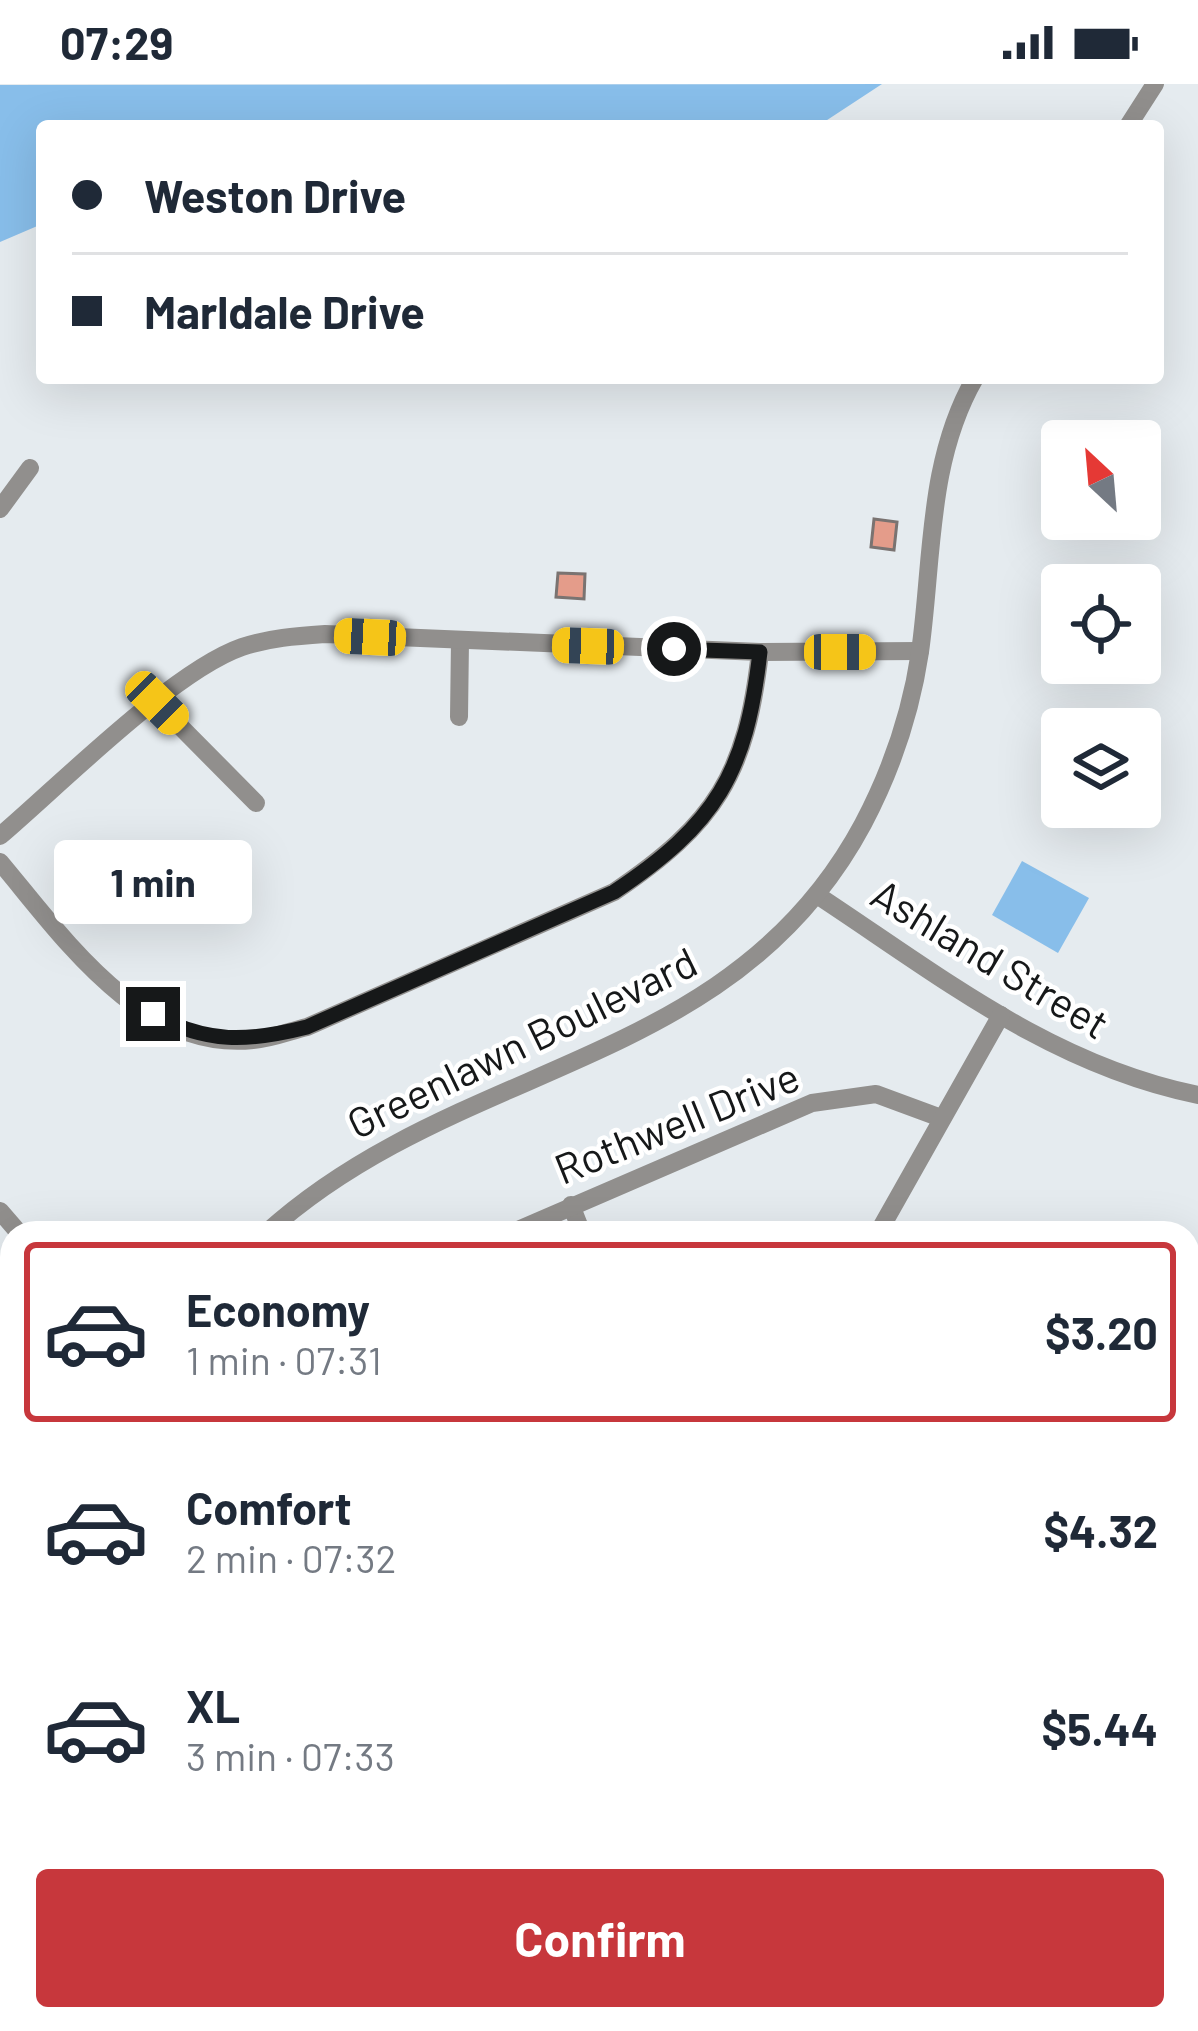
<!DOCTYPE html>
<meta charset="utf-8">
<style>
:root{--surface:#fff;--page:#f6f6f7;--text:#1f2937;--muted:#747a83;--line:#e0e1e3;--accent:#c7373c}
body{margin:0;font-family:Barlow,sans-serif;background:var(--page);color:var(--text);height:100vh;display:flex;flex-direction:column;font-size:45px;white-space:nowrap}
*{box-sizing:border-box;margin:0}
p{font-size:39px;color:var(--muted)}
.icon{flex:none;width:66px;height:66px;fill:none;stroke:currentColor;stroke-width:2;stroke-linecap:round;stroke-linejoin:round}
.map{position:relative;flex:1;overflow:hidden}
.side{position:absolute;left:0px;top:1137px;width:1200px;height:810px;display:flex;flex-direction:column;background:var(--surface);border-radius:36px 36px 0 0;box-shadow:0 12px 48px #0002}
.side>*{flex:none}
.guide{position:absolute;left:36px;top:36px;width:1128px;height:264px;border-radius:12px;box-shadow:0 12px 48px #0002;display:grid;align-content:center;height:264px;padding:0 36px;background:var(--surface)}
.needle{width:78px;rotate:334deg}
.tools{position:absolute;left:1041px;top:336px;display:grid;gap:24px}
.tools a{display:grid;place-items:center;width:120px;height:120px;border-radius:12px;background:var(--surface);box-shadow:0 12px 48px #0002;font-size:60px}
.end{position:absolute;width:54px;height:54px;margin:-27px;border:15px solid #161819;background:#fff;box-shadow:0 0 0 6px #fff}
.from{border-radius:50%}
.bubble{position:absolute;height:84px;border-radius:12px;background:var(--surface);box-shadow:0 12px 48px #0002;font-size:39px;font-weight:700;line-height:84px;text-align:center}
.car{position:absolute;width:36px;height:72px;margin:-36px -18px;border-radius:15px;box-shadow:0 0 9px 3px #0007;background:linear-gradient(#f5c518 24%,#345 0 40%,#f5c518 0 76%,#345 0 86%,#f5c518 0)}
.guide b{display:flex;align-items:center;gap:42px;height:114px;font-size:45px}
.guide b+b{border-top:3px solid var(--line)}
.guide i{width:30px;height:30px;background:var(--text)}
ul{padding:21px 0 0;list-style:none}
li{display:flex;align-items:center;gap:36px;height:180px;margin:0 24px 18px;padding:0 12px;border:6px solid transparent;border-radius:12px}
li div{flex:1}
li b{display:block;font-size:45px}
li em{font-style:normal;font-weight:700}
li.selected{border-color:var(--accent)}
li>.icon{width:108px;height:108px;stroke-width:1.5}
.button{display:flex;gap:24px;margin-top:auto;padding:24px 36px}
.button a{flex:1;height:138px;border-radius:12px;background:var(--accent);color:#fff;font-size:48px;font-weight:700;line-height:138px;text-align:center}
.status{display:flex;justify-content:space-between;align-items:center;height:84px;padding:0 60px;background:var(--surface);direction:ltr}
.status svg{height:33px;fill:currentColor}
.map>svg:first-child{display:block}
</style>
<div class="status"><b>07:29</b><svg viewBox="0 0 49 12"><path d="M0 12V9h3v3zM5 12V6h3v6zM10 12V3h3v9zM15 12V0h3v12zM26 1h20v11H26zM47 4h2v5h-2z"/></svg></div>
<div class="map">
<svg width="1198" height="1947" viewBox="0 0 1198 1947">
<rect width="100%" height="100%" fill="#e5ebef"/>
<g fill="#88beea">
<path d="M882,0L818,42H42V140L0,158V1Z"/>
<path d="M1022,777L1089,814L1058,869L992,831Z"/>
</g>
<g fill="#e49c8a" stroke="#7a7371" stroke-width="3">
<path d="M874,435L897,438L894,466L871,463Z"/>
<path d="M558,489L585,490L584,515L556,513Z"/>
<path d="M28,1935H154L140,1947H39Z"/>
</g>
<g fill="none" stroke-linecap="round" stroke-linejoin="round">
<g stroke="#918f8d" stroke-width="9">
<path d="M0,1373L12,1386"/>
<path d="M0,1690L12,1702"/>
<path d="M0,1893L12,1883"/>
<path d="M221,1935L232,1947"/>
<path d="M0,1936L9,1947"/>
<path d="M163,1947L177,1935"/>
</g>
<g stroke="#918f8d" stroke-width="18">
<path d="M1128,42L1155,0"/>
<path d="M0,425L30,384"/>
<path d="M157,619L256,719"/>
<path d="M459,633L460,557"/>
<path d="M0,752C60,701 173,587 242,563C269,554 296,552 325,550L760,568L920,567"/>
<path d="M0,778C63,853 141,968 253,956C271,955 290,947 307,943L614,808C716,739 746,691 760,568"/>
<path d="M817,811C940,892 1051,981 1198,1011"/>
<path d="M571,1121L582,1149"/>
<path d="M0,1127L19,1149"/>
<path d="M266,1149C459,974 731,987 863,740C891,687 911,628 920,568C933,476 927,377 975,294"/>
<path d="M511,1149L812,1019L876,1010L941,1034"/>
<path d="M878,1149L1001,931"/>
<path d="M0,1434L12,1423"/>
<path d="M1188,1568L1198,1562"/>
<path d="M407,1935L414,1947"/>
<path d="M898,1935L908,1947"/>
<path d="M567,1947L579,1935"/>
<path d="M626,1947L638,1935"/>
</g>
</g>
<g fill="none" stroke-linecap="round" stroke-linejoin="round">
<path stroke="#161819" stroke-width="15" d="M153,930C207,960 248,958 307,943L614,808C716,740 746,690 760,568L674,565"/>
</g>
<g text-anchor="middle" stroke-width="9" stroke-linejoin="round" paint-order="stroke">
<g font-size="42" fill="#161819" stroke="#fff">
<text transform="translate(990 875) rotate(31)" y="15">Ashland Street</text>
<text transform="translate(522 959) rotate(-26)" y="15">Greenlawn Boulevard</text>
<text transform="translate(677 1039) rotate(-22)" y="15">Rothwell Drive</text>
</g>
</g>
</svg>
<div class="tools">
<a><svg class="needle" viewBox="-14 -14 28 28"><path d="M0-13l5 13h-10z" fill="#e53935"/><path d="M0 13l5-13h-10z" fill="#747a83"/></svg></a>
<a><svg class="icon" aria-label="locate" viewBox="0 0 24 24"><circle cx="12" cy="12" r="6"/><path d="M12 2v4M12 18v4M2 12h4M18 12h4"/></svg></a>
<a><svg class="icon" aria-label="layers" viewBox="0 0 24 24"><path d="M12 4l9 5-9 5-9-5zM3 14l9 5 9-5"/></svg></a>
</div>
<i class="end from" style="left:674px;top:565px"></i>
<i class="end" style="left:153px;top:930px"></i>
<div class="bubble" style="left:54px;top:756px;width:198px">1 min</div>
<i class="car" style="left:370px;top:553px;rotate:273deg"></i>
<i class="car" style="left:588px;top:562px;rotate:272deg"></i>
<i class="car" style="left:840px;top:568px;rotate:90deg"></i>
<i class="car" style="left:157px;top:619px;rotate:135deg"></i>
<div class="guide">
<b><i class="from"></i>Weston Drive</b>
<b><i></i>Marldale Drive</b>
</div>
<section class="side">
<ul>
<li class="selected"><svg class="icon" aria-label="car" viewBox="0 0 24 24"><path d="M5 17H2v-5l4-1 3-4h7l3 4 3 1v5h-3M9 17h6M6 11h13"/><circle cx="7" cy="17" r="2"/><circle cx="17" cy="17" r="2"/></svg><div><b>Economy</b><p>1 min · 07:31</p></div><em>$3.20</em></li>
<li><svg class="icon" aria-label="car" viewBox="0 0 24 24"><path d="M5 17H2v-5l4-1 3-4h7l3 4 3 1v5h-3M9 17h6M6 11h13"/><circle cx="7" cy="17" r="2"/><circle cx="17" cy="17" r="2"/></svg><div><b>Comfort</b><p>2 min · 07:32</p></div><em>$4.32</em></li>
<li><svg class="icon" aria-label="car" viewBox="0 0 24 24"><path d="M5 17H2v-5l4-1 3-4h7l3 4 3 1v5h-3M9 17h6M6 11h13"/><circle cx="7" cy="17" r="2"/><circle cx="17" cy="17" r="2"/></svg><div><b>XL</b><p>3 min · 07:33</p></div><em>$5.44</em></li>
</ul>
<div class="button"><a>Confirm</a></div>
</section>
</div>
